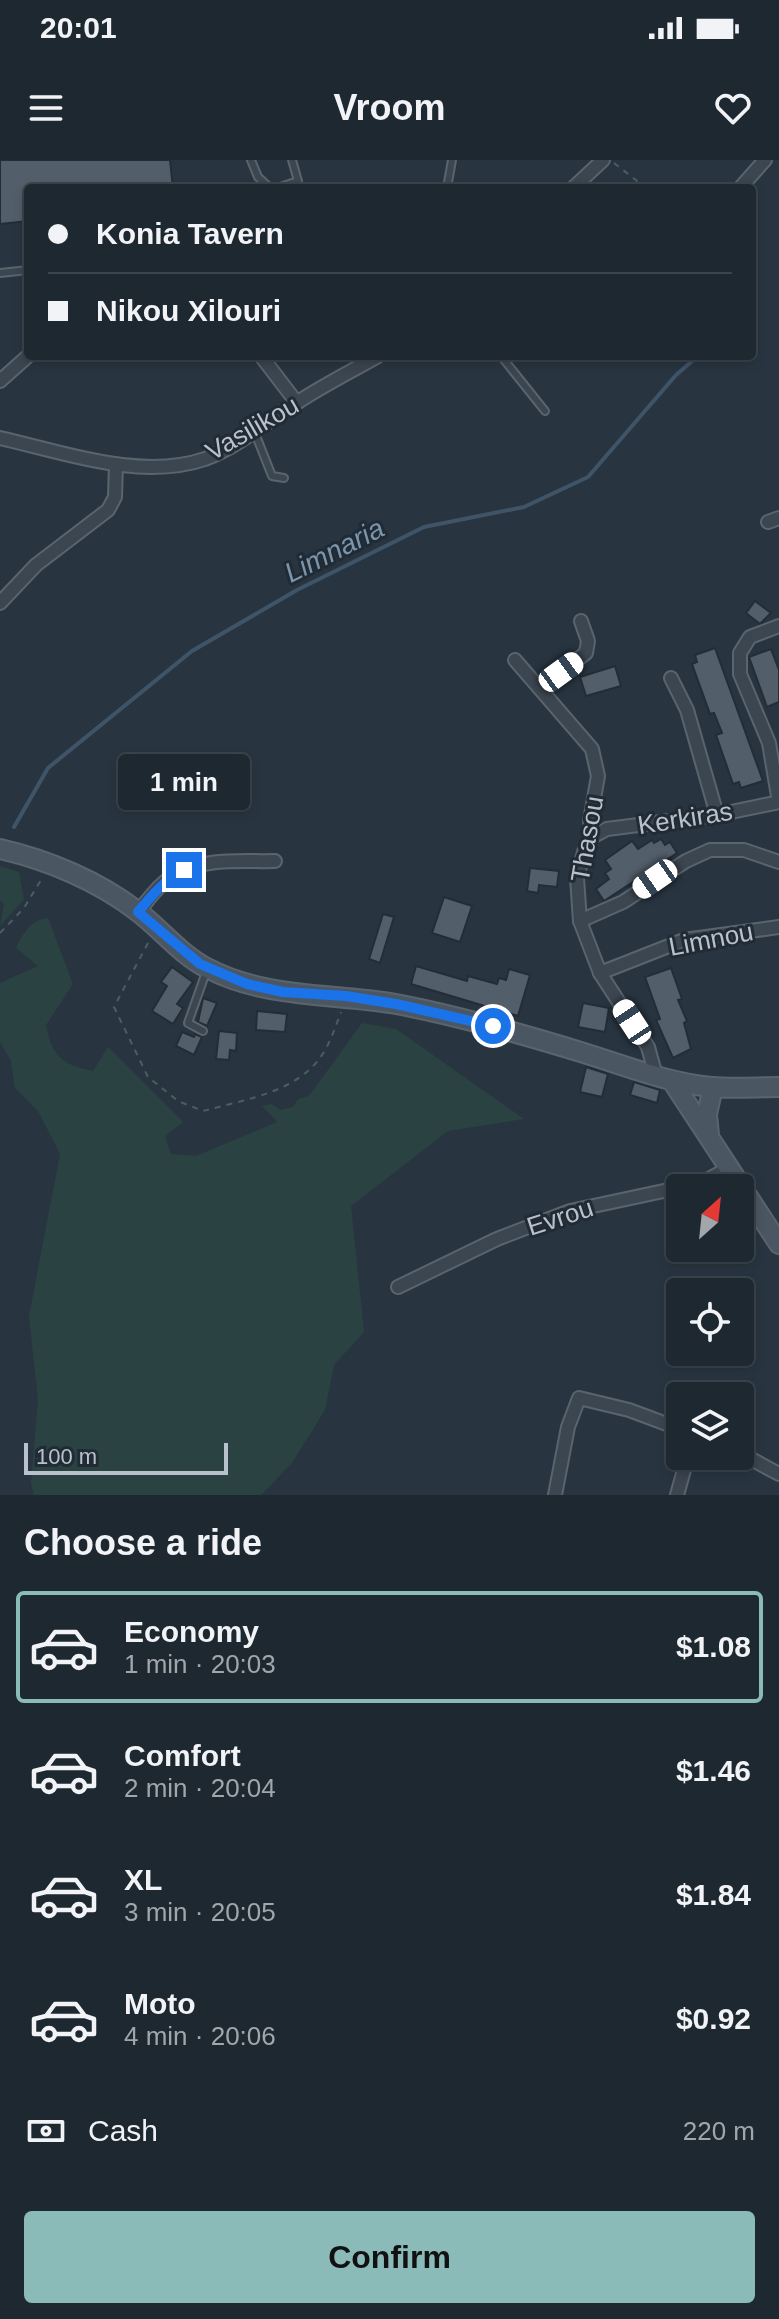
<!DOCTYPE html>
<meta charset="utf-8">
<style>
:root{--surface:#1e2830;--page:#263038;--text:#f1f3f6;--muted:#a1a6ab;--line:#3c444c;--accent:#8bbbb9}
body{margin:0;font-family:Arial,sans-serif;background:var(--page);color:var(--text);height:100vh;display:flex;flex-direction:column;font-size:30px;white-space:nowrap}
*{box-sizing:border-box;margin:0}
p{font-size:26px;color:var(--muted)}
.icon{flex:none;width:44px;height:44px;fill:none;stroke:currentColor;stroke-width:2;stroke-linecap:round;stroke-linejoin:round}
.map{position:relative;height:1335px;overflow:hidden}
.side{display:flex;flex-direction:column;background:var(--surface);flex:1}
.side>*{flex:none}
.guide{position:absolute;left:24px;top:24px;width:732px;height:176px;border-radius:8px;box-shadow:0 4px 12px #0003,0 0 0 2px var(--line);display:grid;align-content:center;height:176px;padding:0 24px;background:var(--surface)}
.needle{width:52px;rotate:27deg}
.buttons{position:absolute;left:666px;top:1014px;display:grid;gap:16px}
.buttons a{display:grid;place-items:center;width:88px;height:88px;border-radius:8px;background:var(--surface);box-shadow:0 4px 12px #0003,0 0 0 2px var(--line);font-size:40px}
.scale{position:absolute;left:24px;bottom:20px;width:204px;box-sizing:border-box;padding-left:8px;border:4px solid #b9c1ca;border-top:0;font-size:22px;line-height:28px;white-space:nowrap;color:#b9c1ca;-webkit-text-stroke:6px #212b35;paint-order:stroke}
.end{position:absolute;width:36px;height:36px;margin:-18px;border:10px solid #1a73e8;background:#fff;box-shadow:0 0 0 4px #fff}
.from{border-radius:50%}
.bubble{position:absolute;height:56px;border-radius:8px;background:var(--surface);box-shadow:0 4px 12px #0003,0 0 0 2px var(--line);font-size:26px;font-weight:700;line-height:56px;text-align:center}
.car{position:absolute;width:24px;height:48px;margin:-24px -12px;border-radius:10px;box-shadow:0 0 6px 2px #0007;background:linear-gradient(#fff 24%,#345 0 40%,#fff 0 76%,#345 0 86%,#fff 0)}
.guide b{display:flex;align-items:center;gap:28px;height:76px;font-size:30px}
.guide b+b{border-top:2px solid var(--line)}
.guide i{width:20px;height:20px;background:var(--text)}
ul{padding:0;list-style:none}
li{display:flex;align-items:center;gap:24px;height:112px;margin:0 16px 12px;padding:0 8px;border:4px solid transparent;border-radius:8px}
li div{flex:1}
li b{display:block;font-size:30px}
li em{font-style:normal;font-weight:700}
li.active{border-color:var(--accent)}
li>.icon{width:72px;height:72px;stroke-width:1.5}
h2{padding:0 24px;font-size:36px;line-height:96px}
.pay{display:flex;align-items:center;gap:20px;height:88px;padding:0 24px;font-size:30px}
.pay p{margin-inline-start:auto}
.action{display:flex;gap:16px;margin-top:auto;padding:16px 24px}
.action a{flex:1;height:92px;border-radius:8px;background:var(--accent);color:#111;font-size:32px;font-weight:700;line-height:92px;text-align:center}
.status{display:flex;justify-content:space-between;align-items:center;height:56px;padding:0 40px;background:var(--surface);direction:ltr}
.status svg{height:22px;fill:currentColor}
header{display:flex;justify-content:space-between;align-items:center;height:104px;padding:0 24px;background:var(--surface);font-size:36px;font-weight:700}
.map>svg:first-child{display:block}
</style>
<div class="status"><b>20:01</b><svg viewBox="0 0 49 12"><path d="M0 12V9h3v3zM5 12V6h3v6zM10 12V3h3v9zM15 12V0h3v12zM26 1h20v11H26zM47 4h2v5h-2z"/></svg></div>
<header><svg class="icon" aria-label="menu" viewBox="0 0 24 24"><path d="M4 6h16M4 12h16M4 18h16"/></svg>Vroom<svg class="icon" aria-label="heart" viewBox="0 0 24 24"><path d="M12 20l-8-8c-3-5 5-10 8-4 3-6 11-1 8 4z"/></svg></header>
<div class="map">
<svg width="779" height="1335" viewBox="0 0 779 1335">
<rect width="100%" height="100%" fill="#283540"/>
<g fill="#2b4242">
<path d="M0,706L19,712L24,739L0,766L4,744L0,741Z"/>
<path d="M48,758L73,824L46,865C52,896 62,905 93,911L108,887L183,962L165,976L171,994L196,996L277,962L262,946L272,944L280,950L293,947L298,939L309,936L362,863L396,869L524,959L448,971L351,1046L364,1172L334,1205L325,1250L292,1303L261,1335H34L31,1323L38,1240L29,1156L60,994L38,951L15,928L11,901L0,882V823L38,806L16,788C23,774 30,760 48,758Z"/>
</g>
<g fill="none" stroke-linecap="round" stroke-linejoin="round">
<path stroke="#405468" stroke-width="4" d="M14,667L48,608L192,491L297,430L424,367L524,347L588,317L676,215L698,196"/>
</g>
<g fill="#525e6a" stroke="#232d37" stroke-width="2">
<path d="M0,0H170L173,28H28V61L0,64Z"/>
<path d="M755,441L771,453L760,464L746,453Z"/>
<path d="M715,488L763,621L741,628L739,622L733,624L716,575L722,573L714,553L710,554L692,504L697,502L695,495Z"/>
<path d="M771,489L779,510V542L767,547L749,497Z"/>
<path d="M615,506L621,526L586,536L580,517Z"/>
<path d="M661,679L665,685L670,682L677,693L604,741L596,729L609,719L605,713L611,709L605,700L632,681L638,689L652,680L654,683Z"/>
<path d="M530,708L559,711L557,727L539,725L538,733L527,731Z"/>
<path d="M444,737L472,746L460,782L432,773Z"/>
<path d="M383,754L394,757L380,803L369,799Z"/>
<path d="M416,806L467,821L468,816L497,824L499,818L506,820L509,809L530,815L518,856L411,824Z"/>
<path d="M172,807L193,822L177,844L183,848L173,864L152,851L167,826L161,822Z"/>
<path d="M671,808L682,839L678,840L687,861L684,863L691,889L673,898L656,860L660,859L645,817Z"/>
<path d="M203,838L217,843L207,866L198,862Z"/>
<path d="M583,843L609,848L605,872L578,867Z"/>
<path d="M257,851L287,854L285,872L256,870Z"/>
<path d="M219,871L237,873L236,891L230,890L229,900L216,899Z"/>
<path d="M182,872L194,877L195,874L202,877L194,895L176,886Z"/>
<path d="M586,907L608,914L602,937L580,932Z"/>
<path d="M634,922L660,930L657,943L630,935Z"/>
</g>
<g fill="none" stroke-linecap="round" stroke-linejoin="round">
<g stroke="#5a646d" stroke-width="10">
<g id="lane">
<path d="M251,0L258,17L270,28"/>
<path d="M277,28L298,21L292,0"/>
<path d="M447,28L452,0"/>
<path d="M0,113L28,110"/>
<path d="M501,196L545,251"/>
<path d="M255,273L272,316L284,318"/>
<path d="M203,871L188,863L206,812"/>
</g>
</g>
<g stroke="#5a646d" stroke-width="16">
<g id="street">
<path d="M573,28L603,0"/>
<path d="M740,28L765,0"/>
<path d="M261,196L297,243"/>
<path d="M0,221L28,196"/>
<path d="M0,278C63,292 140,321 205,299C240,286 267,261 298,242C324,225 352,211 378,196"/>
<path d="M768,362L779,358"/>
<path d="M0,443L36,405L108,350L115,337L116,304"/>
<path d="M779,466L750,477L740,493V514L769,583L779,642"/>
<path d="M515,500L592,589L598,616L590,661L592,677L584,692L577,718L580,761L600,813L648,887L656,916"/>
<path d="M671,518L687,550L717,655"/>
<path d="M541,527L586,493L588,481L581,461"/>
<path d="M592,677L607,669L717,655L779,642"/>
<path d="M138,752C149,739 159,724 174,715C203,697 243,702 275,701"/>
<path d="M580,761L623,742L686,701L710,690H744L779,702"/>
<path d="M600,813L684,780L779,767"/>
<path d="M398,1127L497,1079L570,1051L687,1026L705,1021L729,1008"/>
<path d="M740,1293L779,1314"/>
<path d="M555,1335L568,1267L579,1238L629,1250L680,1269"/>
<path d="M677,1335L688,1296"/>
</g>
</g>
<g stroke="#5a646d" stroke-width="22">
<g id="secondary">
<path d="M0,689C48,700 98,721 137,751C161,769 181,795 207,808C266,839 333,833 396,844C460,856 522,874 584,893C626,906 668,923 712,927C734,929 757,927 779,927"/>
<path d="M672,921L779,1084"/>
<path d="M709,975L707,954L713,927"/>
</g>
</g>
<g stroke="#4b5f5f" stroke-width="2" stroke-dasharray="6 6" stroke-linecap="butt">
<path d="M614,3L646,28"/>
<path d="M0,773L24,748L41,720"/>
<path d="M148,783L114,847L148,917L178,941L203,951C243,940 294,933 320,898C330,884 335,868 341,852"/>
</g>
<use href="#lane" stroke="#3c4650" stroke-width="6"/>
<use href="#street" stroke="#3c4650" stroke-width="12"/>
<use href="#secondary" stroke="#4b5663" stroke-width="18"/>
</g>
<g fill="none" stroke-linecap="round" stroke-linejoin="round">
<path stroke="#1a73e8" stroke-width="10" d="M184,710C165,720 152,735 138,752L200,804L247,824L283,832L346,836L396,844L493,866"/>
</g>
<g text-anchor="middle" stroke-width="6" stroke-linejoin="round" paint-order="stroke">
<g font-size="26" fill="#b9c1ca" stroke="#212b35">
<text transform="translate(252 268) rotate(-30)" y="9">Vasilikou</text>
<text transform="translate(685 658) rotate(-9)" y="9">Kerkiras</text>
<text transform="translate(587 679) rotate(-80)" y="9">Thasou</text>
<text transform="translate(711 779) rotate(-11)" y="9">Limnou</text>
<text transform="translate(560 1057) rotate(-18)" y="9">Evrou</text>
</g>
<g font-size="28" font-style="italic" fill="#7c95aa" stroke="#212b35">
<text transform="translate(334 390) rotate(-27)" y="10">Limnaria</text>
</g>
</g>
</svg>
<div class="buttons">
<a><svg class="needle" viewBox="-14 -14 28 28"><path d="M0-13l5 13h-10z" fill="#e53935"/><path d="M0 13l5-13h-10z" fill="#a1a6ab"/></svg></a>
<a><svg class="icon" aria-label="locate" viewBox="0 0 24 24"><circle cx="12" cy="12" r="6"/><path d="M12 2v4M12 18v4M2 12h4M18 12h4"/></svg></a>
<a><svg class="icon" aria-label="layers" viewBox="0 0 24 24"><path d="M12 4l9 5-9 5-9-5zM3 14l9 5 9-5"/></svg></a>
</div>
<div class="scale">100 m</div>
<i class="end from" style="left:493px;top:866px"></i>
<i class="end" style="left:184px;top:710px"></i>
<div class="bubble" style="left:118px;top:594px;width:132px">1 min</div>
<i class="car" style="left:561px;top:512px;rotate:54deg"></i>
<i class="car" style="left:655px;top:719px;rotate:235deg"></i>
<i class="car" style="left:632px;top:862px;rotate:327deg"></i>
<div class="guide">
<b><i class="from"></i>Konia Tavern</b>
<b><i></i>Nikou Xilouri</b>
</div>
</div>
<section class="side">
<h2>Choose a ride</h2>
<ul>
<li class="active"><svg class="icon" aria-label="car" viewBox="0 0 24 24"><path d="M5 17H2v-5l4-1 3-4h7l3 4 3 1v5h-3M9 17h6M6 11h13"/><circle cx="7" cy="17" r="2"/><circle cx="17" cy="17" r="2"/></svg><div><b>Economy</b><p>1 min · 20:03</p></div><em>$1.08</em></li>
<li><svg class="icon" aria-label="car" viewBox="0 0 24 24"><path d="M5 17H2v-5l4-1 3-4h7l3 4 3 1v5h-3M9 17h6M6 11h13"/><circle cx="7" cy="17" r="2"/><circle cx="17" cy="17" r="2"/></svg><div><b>Comfort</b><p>2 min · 20:04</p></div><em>$1.46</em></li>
<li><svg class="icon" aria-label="car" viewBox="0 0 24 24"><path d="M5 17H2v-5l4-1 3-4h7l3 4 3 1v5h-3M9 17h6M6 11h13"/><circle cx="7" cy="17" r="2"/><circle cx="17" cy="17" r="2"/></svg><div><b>XL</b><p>3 min · 20:05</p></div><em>$1.84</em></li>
<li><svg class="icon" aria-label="car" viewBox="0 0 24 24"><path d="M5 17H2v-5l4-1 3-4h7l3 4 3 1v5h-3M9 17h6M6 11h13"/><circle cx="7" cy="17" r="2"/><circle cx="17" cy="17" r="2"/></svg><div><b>Moto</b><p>4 min · 20:06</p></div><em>$0.92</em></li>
</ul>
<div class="pay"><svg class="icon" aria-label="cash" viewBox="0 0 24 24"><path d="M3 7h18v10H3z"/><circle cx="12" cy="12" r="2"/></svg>Cash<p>220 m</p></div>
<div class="action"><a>Confirm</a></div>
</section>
